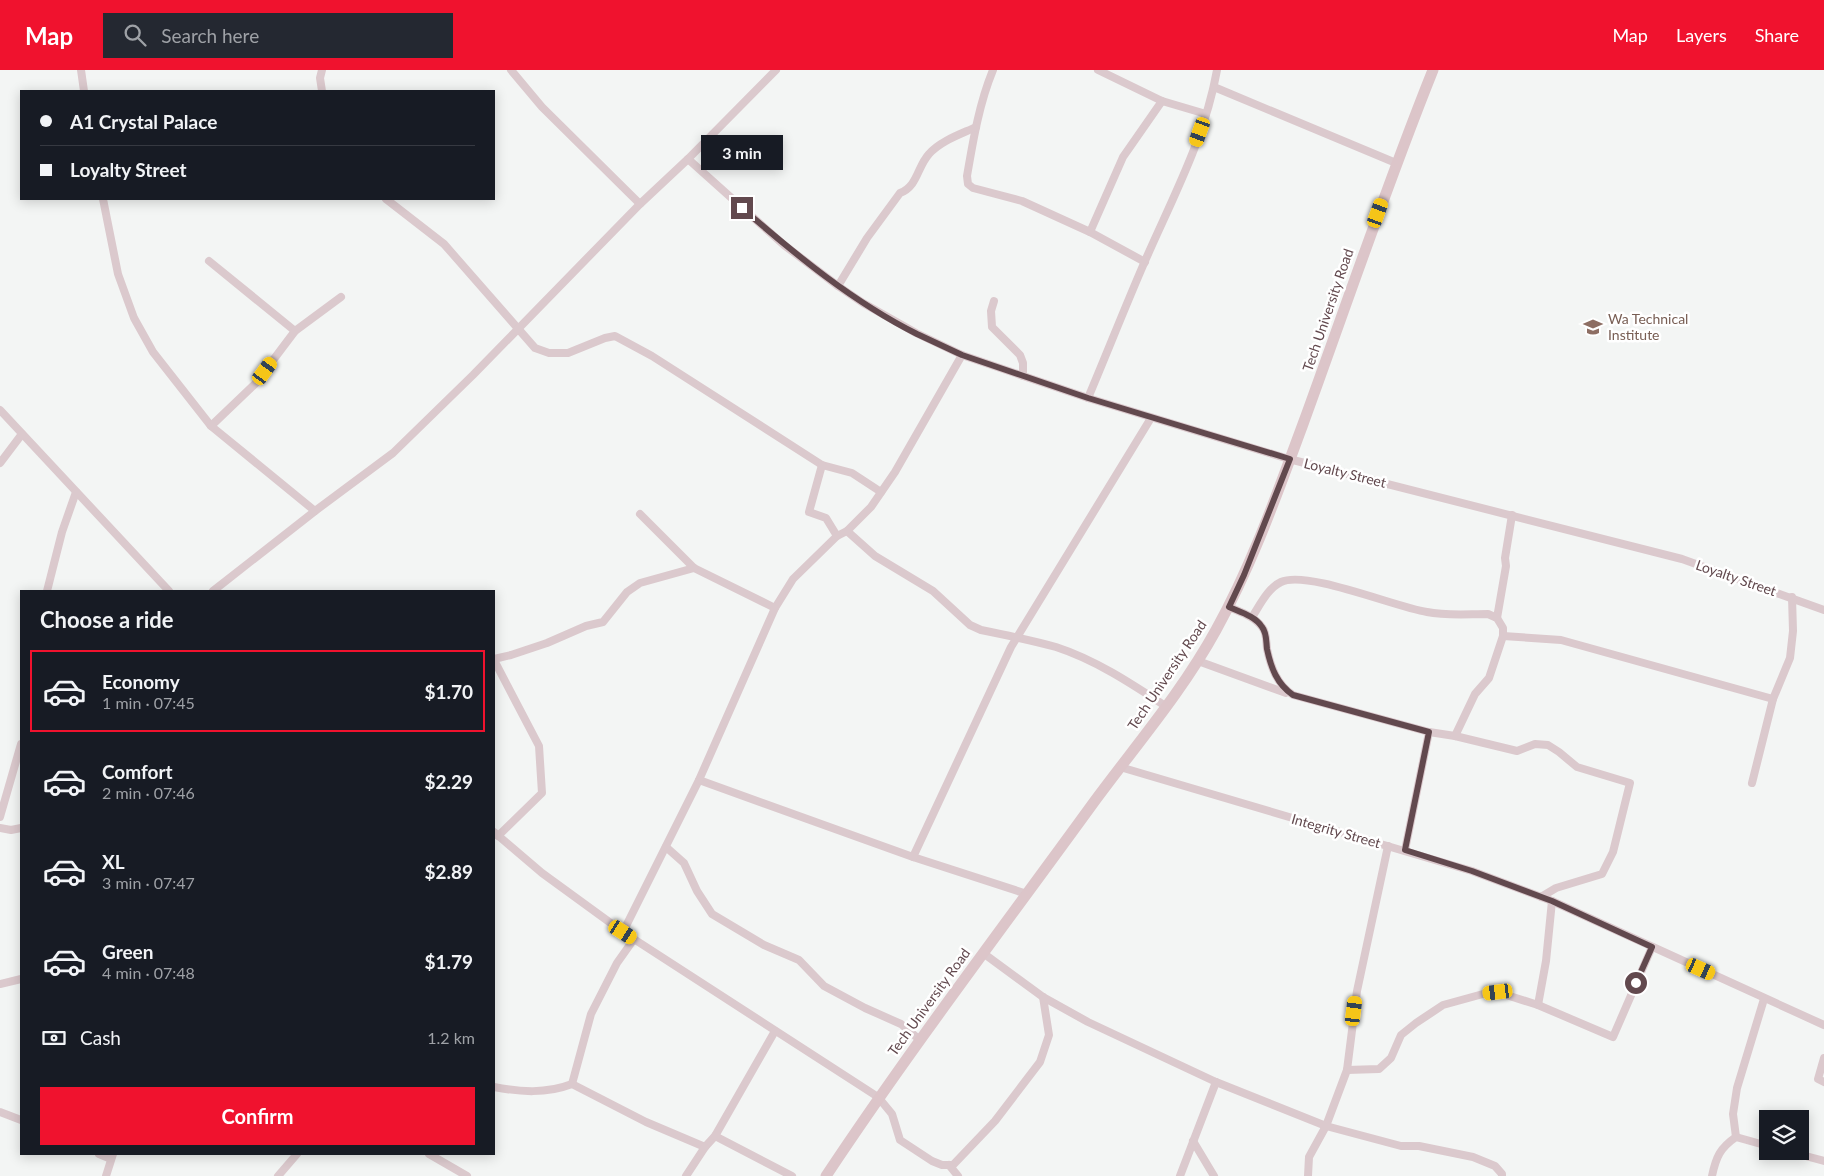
<!DOCTYPE html>
<meta charset="utf-8">
<style>
:root{--surface:#171b24;--page:#242831;--text:#f1f3f6;--muted:#9ea1a6;--line:#363941;--accent:#f0122e}
body{margin:0;font-family:Lato,sans-serif;background:var(--page);color:var(--text);height:100vh;display:flex;flex-direction:column;font-size:19px;white-space:nowrap}
*{box-sizing:border-box;margin:0}
p{font-size:16px;color:var(--muted)}
.icon{flex:none;width:28px;height:28px;fill:none;stroke:currentColor;stroke-width:2;stroke-linecap:round;stroke-linejoin:round}
.map{position:relative;flex:1;overflow:hidden}
.drawer{position:absolute;left:20px;top:520px;width:475px;height:565px;display:flex;flex-direction:column;background:var(--surface);border-radius:0px;box-shadow:0 2px 12px #0003}
.drawer>*{flex:none}
.top-card{position:absolute;left:20px;top:20px;width:475px;height:110px;border-radius:0px;box-shadow:0 2px 12px #0003;display:grid;align-content:center;height:110px;padding:0 20px;background:var(--surface)}
.tools{position:absolute;left:1759px;top:1040px;display:grid;gap:10px}
.tools a{display:grid;place-items:center;width:50px;height:50px;border-radius:0px;background:var(--surface);box-shadow:0 2px 12px #0003;font-size:25px}
.end{position:absolute;width:22px;height:22px;margin:-11px;border:6px solid #62494e;background:#fff;box-shadow:0 0 0 2px #fff}
.from{border-radius:50%}
.bubble{position:absolute;height:35px;border-radius:0px;background:var(--surface);box-shadow:0 2px 12px #0003;font-size:16px;font-weight:700;line-height:35px;text-align:center}
.car{position:absolute;width:15px;height:30px;margin:-15px -8px;border-radius:6px;box-shadow:0 0 4px 1px #0007;background:linear-gradient(#f5c518 24%,#345 0 40%,#f5c518 0 76%,#345 0 86%,#f5c518 0)}
.top-card b{display:flex;align-items:center;gap:18px;height:48px;font-size:19px}
.top-card b+b{border-top:1px solid var(--line)}
.top-card i{width:12px;height:12px;background:var(--text)}
ul{padding:0;list-style:none}
li{display:flex;align-items:center;gap:15px;height:82px;margin:0 10px 8px;padding:0 10px;border:2px solid transparent;border-radius:0px}
li div{flex:1}
li b{display:block;font-size:19px}
li em{font-style:normal;font-weight:700}
li.current{border-color:var(--accent)}
li>.icon{width:45px;height:45px;stroke-width:1.5}
h2{padding:0 20px;font-size:22px;line-height:60px}
.pay{display:flex;align-items:center;gap:12px;height:55px;padding:0 20px;font-size:19px}
.pay p{margin-inline-start:auto}
.button{display:flex;gap:10px;margin-top:auto;padding:10px 20px}
.button a{flex:1;height:58px;border-radius:0px;background:var(--accent);color:#fff;font-size:20px;font-weight:700;line-height:58px;text-align:center}
header{display:flex;align-items:center;gap:30px;box-sizing:border-box;height:70px;padding:0 25px;background:var(--accent);color:#fff}
header strong{font-size:24px}
nav{display:flex;gap:28px;margin-inline-start:auto;font-size:18px}
.search{width:350px;height:45px;background:var(--page);display:flex;align-items:center;gap:12px;box-sizing:border-box;padding:0 18px;border-radius:0px;color:var(--muted);font-size:19px}
.map>svg:first-child{display:block}
</style>
<header>
<strong>Map</strong>
<div class="search"><svg class="icon" aria-label="search" viewBox="0 0 24 24"><circle cx="10" cy="10" r="6"/><path d="M15 15l6 6"/></svg>Search here</div>
<nav><a>Map</a><a>Layers</a><a>Share</a></nav>
</header>
<div class="map">
<svg width="1824" height="1106" viewBox="0 0 1824 1106">
<rect width="100%" height="100%" fill="#f3f5f4"/>
<g fill="none" stroke-linecap="round" stroke-linejoin="round">
<g stroke="#dbc9cd" stroke-width="8">
<path d="M81,0L84,21"/>
<path d="M511,0L542,37L640,134"/>
<path d="M993,0C979,34 973,71 967,106L968,114L973,118L1022,131L1090,162L1145,192"/>
<path d="M1098,0L1162,31L1206,44"/>
<path d="M1214,17L1396,93"/>
<path d="M322,21L320,8L322,0"/>
<path d="M688,89L784,175L838,216L863,233L916,263L962,285L1088,328L1289,389L1682,489L1824,540"/>
<path d="M103,129L118,204L134,248L153,282L211,356L315,441"/>
<path d="M386,129L444,174L535,278L549,283H568L605,268L615,266L652,286L822,395L852,403L881,422"/>
<path d="M1090,162L1123,87L1162,31"/>
<path d="M209,191L295,261"/>
<path d="M838,216L867,168L900,123C918,116 917,97 929,84C940,71 961,64 976,57"/>
<path d="M994,231L991,241L992,257L1020,285L1023,293V306"/>
<path d="M1088,328C1107,283 1125,237 1145,191C1172,129 1205,68 1217,0"/>
<path d="M0,340L169,521"/>
<path d="M211,356L255,314L295,261L341,227"/>
<path d="M0,393L22,364"/>
<path d="M822,395L809,442L826,448L837,466"/>
<path d="M640,444L694,498L775,538"/>
<path d="M847,461L875,486L933,521L970,555L981,560C1006,565 1031,570 1056,577C1096,590 1132,614 1167,637"/>
<path d="M47,521L62,462L76,422"/>
<path d="M213,521L315,441L393,383L473,305L640,134L688,89L776,0"/>
<path d="M1229,537C1240,542 1254,546 1262,557C1267,563 1266,572 1267,579C1271,598 1277,614 1293,625L1429,662L1455,666L1517,681L1535,674L1548,675L1559,682L1577,697L1630,713L1613,782L1602,804L1556,818L1541,827"/>
<path d="M1252,547C1260,535 1268,518 1281,512C1307,500 1395,537 1427,542C1446,546 1468,544 1488,544L1497,548L1503,558V566L1489,608L1475,624L1455,666"/>
<path d="M1497,548L1506,496L1505,488L1512,445"/>
<path d="M1503,566L1561,570L1773,629"/>
<path d="M494,589L511,585L547,573L586,556L603,552L627,522L640,513L694,498"/>
<path d="M494,590L539,676L542,723L498,766"/>
<path d="M1198,591L1286,623"/>
<path d="M1120,697L1472,801L1552,831L1824,955"/>
<path d="M699,710L913,787L1027,824"/>
<path d="M1752,713L1773,629L1790,588L1793,561L1792,527"/>
<path d="M0,747L21,674"/>
<path d="M0,758L11,760L21,758"/>
<path d="M494,762L542,803L623,862L878,1027L892,1044L900,1070L932,1091L942,1095H953L995,1051L1040,992L1049,965L1043,927"/>
<path d="M666,777L684,793L697,821L712,844L764,875L799,890L824,916L865,938L901,954L920,970"/>
<path d="M1405,780L1429,662"/>
<path d="M913,787L1011,577L1151,348"/>
<path d="M623,862L699,710L775,538L793,509L837,466L847,461L871,437L895,402L962,285"/>
<path d="M983,883L1043,927L1088,952L1216,1012L1326,1056L1401,1076H1419L1473,1087L1495,1096L1502,1104V1106"/>
<path d="M0,914L21,909"/>
<path d="M1538,935L1546,891L1552,831"/>
<path d="M1824,988L1818,1009L1824,1012"/>
<path d="M1347,1000L1379,999L1391,988L1401,965L1416,953L1443,935L1483,924L1497,922L1538,935L1613,967L1652,877"/>
<path d="M572,1014L591,944L617,893L634,869"/>
<path d="M494,1017C520,1022 546,1024 572,1014L646,1052L705,1077L715,1066L775,961"/>
<path d="M0,1042L21,1050"/>
<path d="M715,1066L792,1106"/>
<path d="M1736,1067L1733,1044L1737,1018L1764,929"/>
<path d="M1193,1071L1214,1106"/>
<path d="M1787,1081L1824,1091"/>
<path d="M99,1084L111,1089"/>
<path d="M429,1084L467,1106"/>
<path d="M949,1095L958,1106"/>
<path d="M106,1106L113,1084"/>
<path d="M278,1106L297,1084"/>
<path d="M686,1106L705,1077"/>
<path d="M1180,1106L1216,1012"/>
<path d="M1308,1106L1309,1087L1326,1056L1347,1000L1357,921L1388,776"/>
<path d="M1712,1106C1716,1087 1720,1078 1736,1067L1768,1076"/>
</g>
<path stroke="#dcc5c9" stroke-width="11" d="M826,1106C911,978 1004,856 1094,732C1136,675 1182,622 1216,560C1252,495 1277,424 1303,354C1346,236 1386,117 1433,0"/>
</g>
<g fill="none" stroke-linecap="round" stroke-linejoin="round">
<path stroke="#62494e" stroke-width="6" d="M742,138C796,185 853,232 917,264C932,271 947,278 962,285L1088,328L1290,389L1244,505L1229,537C1240,542 1255,546 1262,557C1267,563 1266,572 1267,579C1271,598 1277,614 1293,625L1429,662L1405,780L1472,801L1552,831L1652,877L1636,913"/>
</g>
<defs>
<g id="school-bare" transform="scale(1.5)"><path d="M0-5L7-2L0 1L-7-2ZM-4 1L0 2.5L4 1V4Q0 6-4 4Z" fill="#8d6e63" stroke="#fff" stroke-width="2.5" paint-order="stroke"/></g>
</defs>
<g fill-rule="evenodd">
<use href="#school-bare" x="1593" y="257"/>
</g>
<g text-anchor="middle" stroke-width="5" stroke-linejoin="round" paint-order="stroke">
<g font-size="14" fill="#62494e" stroke="#fff">
<text transform="translate(1328 240) rotate(-71)" y="5">Tech University Road</text>
<text transform="translate(1345 403) rotate(14)" y="5">Loyalty Street</text>
<text transform="translate(1736 508) rotate(19)" y="5">Loyalty Street</text>
<text transform="translate(1167 605) rotate(-56)" y="5">Tech University Road</text>
<text transform="translate(1336 761) rotate(16)" y="5">Integrity Street</text>
<text transform="translate(929 932) rotate(-54)" y="5">Tech University Road</text>
</g>
<g font-size="14" fill="#785e54" stroke="#fff" text-anchor="start">
<text x="1608" y="254">Wa Technical<tspan x="1608" dy="16">Institute</tspan></text>
</g>
</g>
</svg>
<div class="tools">
<a><svg class="icon" aria-label="layers" viewBox="0 0 24 24"><path d="M12 4l9 5-9 5-9-5zM3 14l9 5 9-5"/></svg></a>
</div>
<i class="end from" style="left:1636px;top:913px"></i>
<i class="end" style="left:742px;top:138px"></i>
<div class="bubble" style="left:701px;top:65px;width:82px">3 min</div>
<i class="car" style="left:1200px;top:62px;rotate:200deg"></i>
<i class="car" style="left:1378px;top:143px;rotate:20deg"></i>
<i class="car" style="left:265px;top:301px;rotate:36deg"></i>
<i class="car" style="left:623px;top:862px;rotate:123deg"></i>
<i class="car" style="left:1701px;top:899px;rotate:114deg"></i>
<i class="car" style="left:1498px;top:922px;rotate:263deg"></i>
<i class="car" style="left:1354px;top:941px;rotate:7deg"></i>
<div class="top-card">
<b><i class="from"></i>A1 Crystal Palace</b>
<b><i></i>Loyalty Street</b>
</div>
<section class="drawer">
<h2>Choose a ride</h2>
<ul>
<li class="current"><svg class="icon" aria-label="car" viewBox="0 0 24 24"><path d="M5 17H2v-5l4-1 3-4h7l3 4 3 1v5h-3M9 17h6M6 11h13"/><circle cx="7" cy="17" r="2"/><circle cx="17" cy="17" r="2"/></svg><div><b>Economy</b><p>1 min · 07:45</p></div><em>$1.70</em></li>
<li><svg class="icon" aria-label="car" viewBox="0 0 24 24"><path d="M5 17H2v-5l4-1 3-4h7l3 4 3 1v5h-3M9 17h6M6 11h13"/><circle cx="7" cy="17" r="2"/><circle cx="17" cy="17" r="2"/></svg><div><b>Comfort</b><p>2 min · 07:46</p></div><em>$2.29</em></li>
<li><svg class="icon" aria-label="car" viewBox="0 0 24 24"><path d="M5 17H2v-5l4-1 3-4h7l3 4 3 1v5h-3M9 17h6M6 11h13"/><circle cx="7" cy="17" r="2"/><circle cx="17" cy="17" r="2"/></svg><div><b>XL</b><p>3 min · 07:47</p></div><em>$2.89</em></li>
<li><svg class="icon" aria-label="car" viewBox="0 0 24 24"><path d="M5 17H2v-5l4-1 3-4h7l3 4 3 1v5h-3M9 17h6M6 11h13"/><circle cx="7" cy="17" r="2"/><circle cx="17" cy="17" r="2"/></svg><div><b>Green</b><p>4 min · 07:48</p></div><em>$1.79</em></li>
</ul>
<div class="pay"><svg class="icon" aria-label="cash" viewBox="0 0 24 24"><path d="M3 7h18v10H3z"/><circle cx="12" cy="12" r="2"/></svg>Cash<p>1.2 km</p></div>
<div class="button"><a>Confirm</a></div>
</section>
</div>
